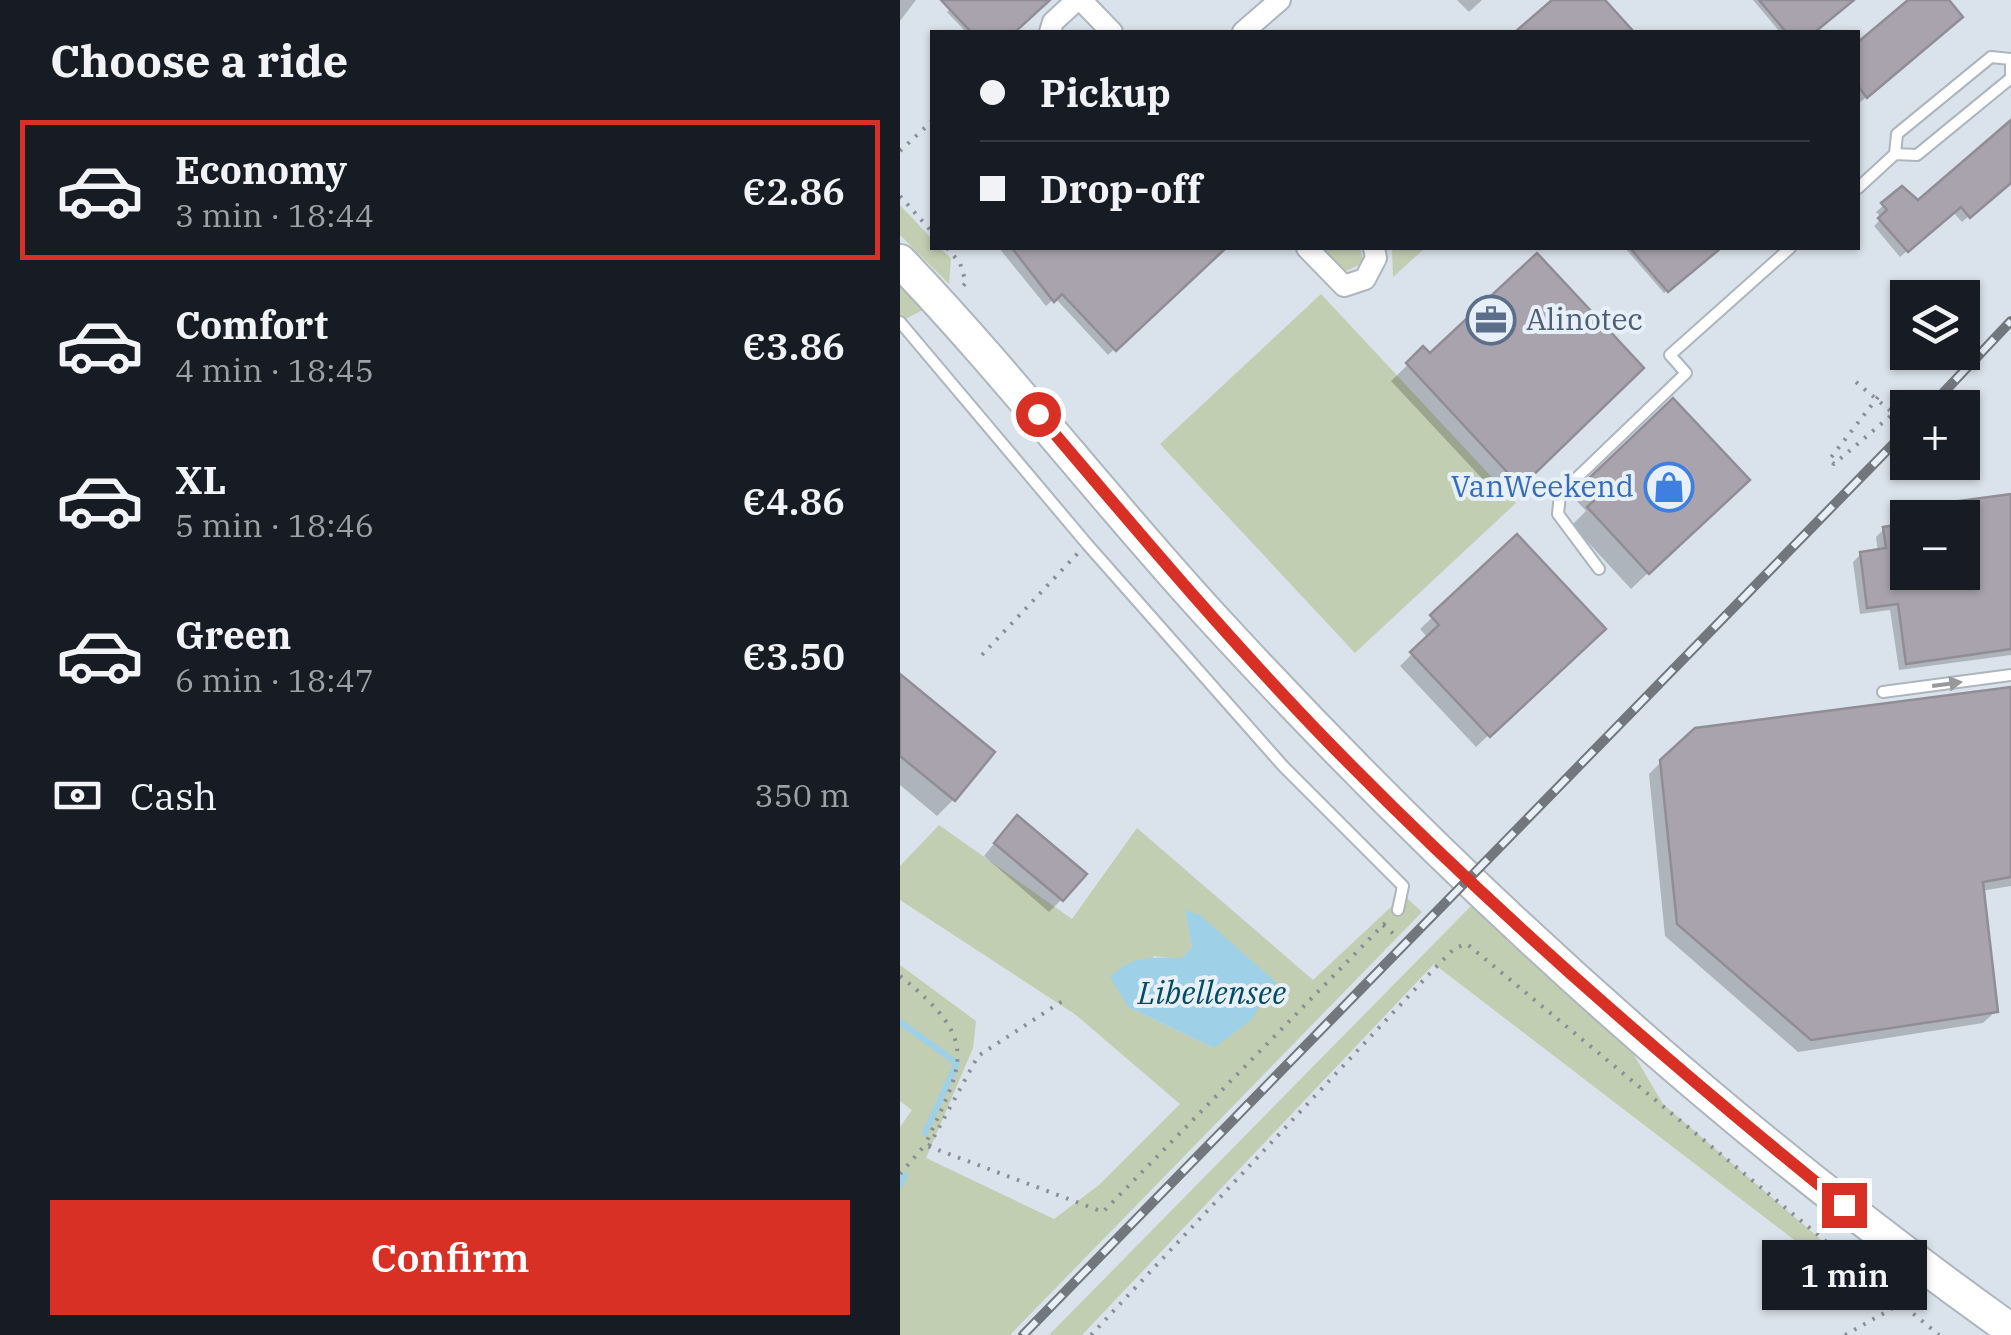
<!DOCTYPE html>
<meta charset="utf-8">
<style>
:root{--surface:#171b24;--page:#20242c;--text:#f1f3f6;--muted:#9ea1a6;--line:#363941;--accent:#d93025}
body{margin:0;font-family:"IBM Plex Serif",serif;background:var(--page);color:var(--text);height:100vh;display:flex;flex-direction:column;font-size:38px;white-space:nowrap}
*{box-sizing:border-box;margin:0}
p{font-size:32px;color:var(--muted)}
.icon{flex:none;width:55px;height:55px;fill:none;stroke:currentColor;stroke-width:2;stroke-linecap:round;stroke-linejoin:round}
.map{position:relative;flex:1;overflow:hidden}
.panel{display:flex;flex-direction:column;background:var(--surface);width:900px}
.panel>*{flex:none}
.top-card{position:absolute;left:30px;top:30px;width:930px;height:220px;border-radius:0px;box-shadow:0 2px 8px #0004;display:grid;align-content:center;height:220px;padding:0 50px;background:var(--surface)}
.controls{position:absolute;left:990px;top:280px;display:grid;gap:20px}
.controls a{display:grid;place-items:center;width:90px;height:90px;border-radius:0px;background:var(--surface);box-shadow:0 2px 8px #0004;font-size:50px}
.end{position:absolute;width:45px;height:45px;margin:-22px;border:12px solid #d93025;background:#fff;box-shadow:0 0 0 5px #fff}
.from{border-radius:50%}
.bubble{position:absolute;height:70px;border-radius:0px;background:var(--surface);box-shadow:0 2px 8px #0004;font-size:32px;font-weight:600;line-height:70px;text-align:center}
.top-card b{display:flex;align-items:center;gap:35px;height:95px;font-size:38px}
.top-card b+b{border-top:2px solid var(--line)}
.top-card i{width:25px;height:25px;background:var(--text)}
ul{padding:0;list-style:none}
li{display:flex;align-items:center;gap:30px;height:140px;margin:0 20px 15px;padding:0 30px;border:5px solid transparent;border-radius:0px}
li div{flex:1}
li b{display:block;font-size:38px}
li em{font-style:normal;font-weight:600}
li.active{border-color:var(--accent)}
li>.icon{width:90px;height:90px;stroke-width:1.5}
h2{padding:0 50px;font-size:45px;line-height:120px}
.pay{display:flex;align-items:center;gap:25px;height:110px;padding:0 50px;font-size:38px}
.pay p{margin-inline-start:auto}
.cta{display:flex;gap:20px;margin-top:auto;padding:20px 50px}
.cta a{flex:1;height:115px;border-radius:0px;background:var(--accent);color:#fff;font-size:40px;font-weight:600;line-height:115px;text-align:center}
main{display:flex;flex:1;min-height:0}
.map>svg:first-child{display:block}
</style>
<main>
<section class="panel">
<h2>Choose a ride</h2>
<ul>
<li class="active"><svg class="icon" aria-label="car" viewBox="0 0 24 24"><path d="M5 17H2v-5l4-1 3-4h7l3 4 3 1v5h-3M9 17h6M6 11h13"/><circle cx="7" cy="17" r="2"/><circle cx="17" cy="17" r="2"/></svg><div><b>Economy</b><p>3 min · 18:44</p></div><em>€2.86</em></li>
<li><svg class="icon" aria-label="car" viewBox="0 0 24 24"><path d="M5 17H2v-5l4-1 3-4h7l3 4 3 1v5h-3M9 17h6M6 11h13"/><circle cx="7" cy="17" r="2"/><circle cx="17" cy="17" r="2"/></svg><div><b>Comfort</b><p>4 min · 18:45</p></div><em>€3.86</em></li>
<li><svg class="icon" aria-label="car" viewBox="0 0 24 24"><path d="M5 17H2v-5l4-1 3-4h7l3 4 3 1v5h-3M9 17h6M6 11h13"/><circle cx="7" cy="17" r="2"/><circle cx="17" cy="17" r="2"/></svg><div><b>XL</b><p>5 min · 18:46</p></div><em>€4.86</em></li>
<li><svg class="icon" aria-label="car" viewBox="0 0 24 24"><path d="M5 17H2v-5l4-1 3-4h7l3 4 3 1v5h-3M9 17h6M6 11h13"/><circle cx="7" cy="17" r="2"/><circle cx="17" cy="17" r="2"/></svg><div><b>Green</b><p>6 min · 18:47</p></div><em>€3.50</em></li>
</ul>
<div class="pay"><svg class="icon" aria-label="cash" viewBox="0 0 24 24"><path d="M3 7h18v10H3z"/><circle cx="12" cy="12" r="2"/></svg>Cash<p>350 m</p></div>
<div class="cta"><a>Confirm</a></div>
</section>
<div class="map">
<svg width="1111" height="1335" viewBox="0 0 1111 1335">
<rect width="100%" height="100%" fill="#dae2eb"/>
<g fill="#c2ceb2" fill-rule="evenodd">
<path d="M0,205L32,239V248H40L51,258L49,284L0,235Z"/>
<path d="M421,248H460L464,263L446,271Z"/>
<path d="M492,248H525L493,277Z"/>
<path d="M0,283L25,309L5,319L0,314Z"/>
<path d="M421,294L616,503L455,653L260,444Z"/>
<path d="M39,825L172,919L237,828L413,980L492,906L496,888L522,912L110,1335H0V1127L12,1110L0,1101V965L76,1021L73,1048L26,1158L154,1219L199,1185L280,1104L176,1015L0,900V866ZM285,912L314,1048L228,1007L254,956L281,959L292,947Z"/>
<path d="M572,905L728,1045L763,1104L989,1298L978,1304L534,964L182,1335H149Z"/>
</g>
<path fill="#9ed0e7" d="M285,910L300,915L376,982L351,1020L314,1048L228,1007L210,977C232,955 252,957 282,958L292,947Z"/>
<g fill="#0003" fill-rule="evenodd">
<path d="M0,0H16L0,21Z"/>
<path d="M60,0H147L111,32H66L47,12Z"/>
<path d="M557,0H582L569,12Z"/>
<path d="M655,0H702L730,32H619Z"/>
<path d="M853,0H951L912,32H880Z"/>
<path d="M1012,0H1045L1052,25L958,104V46Z"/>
<path d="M1111,124V181L1062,222L1053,212L1000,257L974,226L982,218L976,212L1002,189L1018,204Z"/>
<path d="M99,248H323L208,355L155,298L146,306Z"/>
<path d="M725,248H818L764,293Z"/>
<path d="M523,350L530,356L741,368L603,501L491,381Z"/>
<path d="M773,401L830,496L731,589L672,525L686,511L673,497Z"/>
<path d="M1111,496V655L999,670L990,610L960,614L953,562L961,554L978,552L976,537L984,529L1003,526L1002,518L1010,510ZM1008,518H1062V572H1008Z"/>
<path d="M617,537L690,640L576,747L500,666L528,638L520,629Z"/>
<path d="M0,678L54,799L37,816L0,785Z"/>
<path d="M1111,689V886L1081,891L1096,1011L1083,1023L898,1052L765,936L749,774L761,762Z"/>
<path d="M105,830L161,900L149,912L84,856Z"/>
</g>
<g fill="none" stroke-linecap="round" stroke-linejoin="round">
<g stroke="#9ed0e7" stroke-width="6">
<path d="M0,1022L57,1063L25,1133"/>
<path d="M0,1185L5,1175"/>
</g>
</g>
<g fill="#a8a3ad" stroke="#918d96" stroke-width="2.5">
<path d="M41,0H150L115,32H71Z"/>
<path d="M652,0H705L734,32H615Z"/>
<path d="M859,0H954L915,32H886Z"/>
<path d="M1008,0H1049L1063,17L967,98L958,86V42Z"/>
<path d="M1111,120V183L1070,218L1061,207L1008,252L978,218L987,210L981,203L1002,186L1018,200Z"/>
<path d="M112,248H326L216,351L162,294L154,302Z"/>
<path d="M730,248H821L768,292Z"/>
<path d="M637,253L744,368L621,487L506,363L523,346L530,353Z"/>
<path d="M773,398L850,480L749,574L687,507L701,494L688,479Z"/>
<path d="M1111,494V649L1006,664L998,604L967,608L960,552L986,548L983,527L1008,523V572H1062V518H1014V507Z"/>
<path d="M617,534L706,629L590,737L510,652L539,625L530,615Z"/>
<path d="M0,674L95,752L55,801L0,756Z"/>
<path d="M1111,687V877L1083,882L1098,1012L911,1040L777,924L760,760L795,728Z"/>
<path d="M117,815L187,874L163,901L94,843Z"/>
</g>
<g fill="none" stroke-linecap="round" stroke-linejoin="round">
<g stroke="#adb5bd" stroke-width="14">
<g id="service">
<path d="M958,188L995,154L997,134L1091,57L1111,59V78L1017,155L995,154"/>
<path d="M0,322L187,544L383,766L503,886L498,910"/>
<path d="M699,569L658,514L660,494L786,373L770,355L890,248"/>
<path d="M983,692L1111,675"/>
</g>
</g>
<g stroke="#adb5bd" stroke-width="24">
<g id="minor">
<path d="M181,0L212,32"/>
<path d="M150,32L153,22L177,0"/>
<path d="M343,32L380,0"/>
<path d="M407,248L444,286L465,279L476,258L474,248"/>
</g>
</g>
<g stroke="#adb5bd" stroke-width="36">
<path id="primary" d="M0,261C113,379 212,510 323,629C562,888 824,1126 1111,1330"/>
</g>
<g stroke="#898f96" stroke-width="4" stroke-dasharray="2.5 8" stroke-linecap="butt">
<path d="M0,151L32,121"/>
<path d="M0,196L32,232"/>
<path d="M47,248L60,263L66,283L60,289"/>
<path d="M956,382L999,418"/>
<path d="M978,397L929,460L934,464L994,413"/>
<path d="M82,655L178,553"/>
<path d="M483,925L495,935"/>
<path d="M0,976C81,1041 64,1061 25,1145"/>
<path d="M29,1146L78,1056L164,1000"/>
<path d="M0,1174L25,1145L203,1212L487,921"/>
<path d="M191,1335L533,970L555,948L567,944L1039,1335"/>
<path d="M945,1335L1002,1303"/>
</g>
<use href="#service" stroke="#fff" stroke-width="10"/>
<use href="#minor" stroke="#fff" stroke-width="20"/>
<use href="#primary" stroke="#fff" stroke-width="32"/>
<g stroke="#71777c" stroke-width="10">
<g id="rail">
<path d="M1029,408L1111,321"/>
<path d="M123,1335L1008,429"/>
</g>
</g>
<use href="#rail" stroke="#e7f0f9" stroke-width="6" stroke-dasharray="19" stroke-linecap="butt"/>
</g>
<defs><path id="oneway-solid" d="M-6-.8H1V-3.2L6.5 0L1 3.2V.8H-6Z" transform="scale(2.5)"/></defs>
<use fill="#98999b" href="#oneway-solid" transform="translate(1047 684) rotate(-8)"/>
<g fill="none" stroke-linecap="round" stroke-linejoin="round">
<path stroke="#d93025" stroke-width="12" d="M138,414C233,526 327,638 430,744C591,909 764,1060 944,1205"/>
</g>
<defs>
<g id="office-ring" transform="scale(2.5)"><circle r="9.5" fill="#e7f0f9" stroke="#5c6f8a" stroke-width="1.5"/><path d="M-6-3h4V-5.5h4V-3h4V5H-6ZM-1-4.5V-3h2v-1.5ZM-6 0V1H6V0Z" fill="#5c6f8a"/></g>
<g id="shop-ring" transform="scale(2.5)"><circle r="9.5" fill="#e7f0f9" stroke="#3f7fe0" stroke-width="1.5"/><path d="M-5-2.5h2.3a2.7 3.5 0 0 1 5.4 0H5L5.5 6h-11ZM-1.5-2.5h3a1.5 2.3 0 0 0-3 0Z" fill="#3f7fe0"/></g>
</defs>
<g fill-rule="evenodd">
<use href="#office-ring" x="591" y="320"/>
<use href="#shop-ring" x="769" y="487"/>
</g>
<g text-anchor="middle" stroke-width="8" stroke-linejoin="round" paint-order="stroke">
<g font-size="30" fill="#4e5e75" stroke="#e7f0f9" text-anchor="start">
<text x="626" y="330">Alinotec</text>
</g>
<g font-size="30" fill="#366cbe" stroke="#e7f0f9" text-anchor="end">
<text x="734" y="497">VanWeekend</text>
</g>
<g font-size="32" font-style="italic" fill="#064b62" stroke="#e7f0f9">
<text x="312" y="1004">Libellensee</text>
</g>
</g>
</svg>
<div class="controls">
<a><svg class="icon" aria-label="layers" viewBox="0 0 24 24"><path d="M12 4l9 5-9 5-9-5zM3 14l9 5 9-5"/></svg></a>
<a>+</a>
<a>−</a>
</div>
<i class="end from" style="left:138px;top:414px"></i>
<i class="end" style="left:944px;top:1205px"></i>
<div class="bubble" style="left:862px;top:1240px;width:165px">1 min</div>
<div class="top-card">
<b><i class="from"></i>Pickup</b>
<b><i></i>Drop-off</b>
</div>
</div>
</main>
